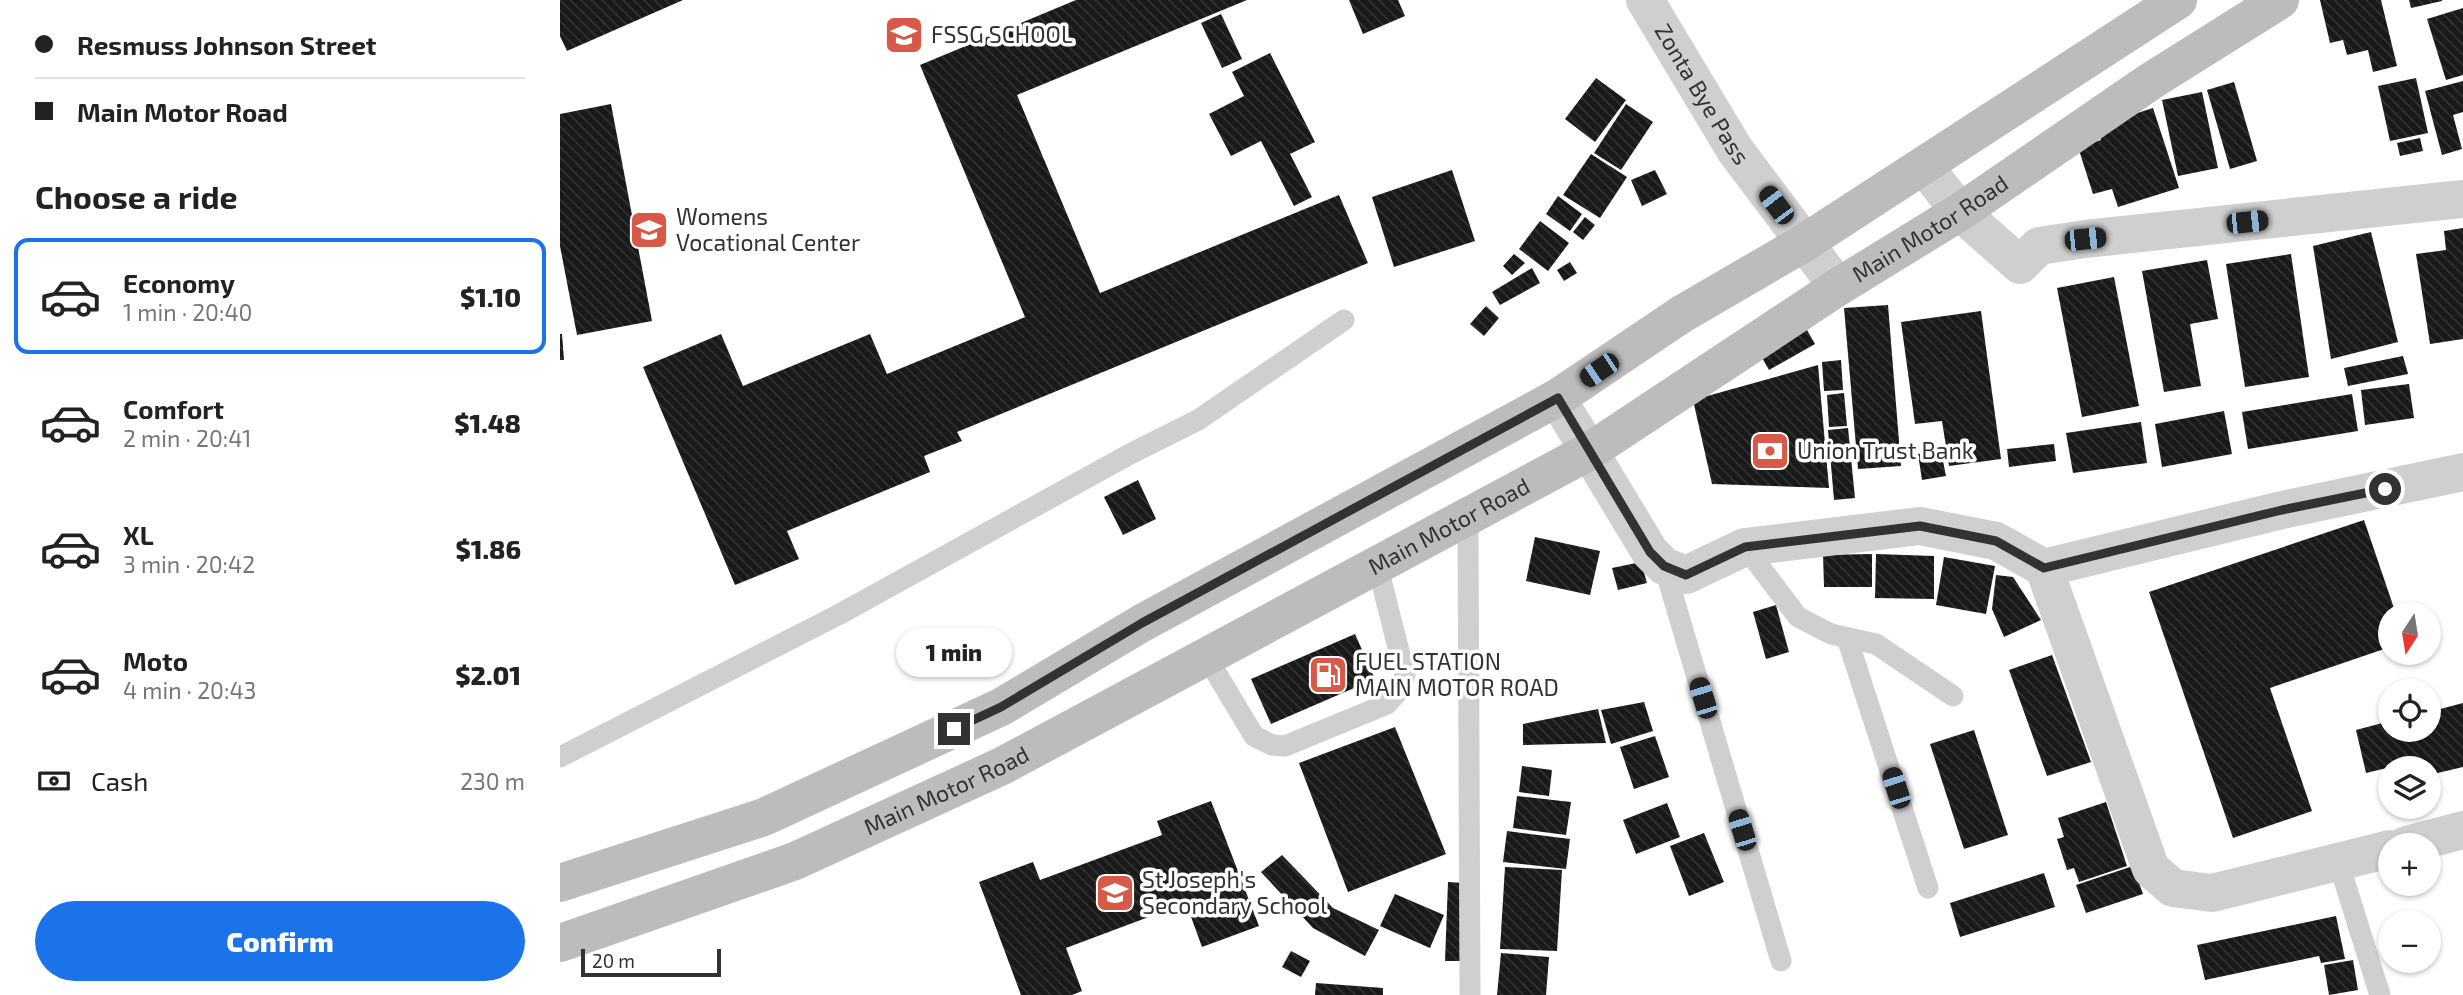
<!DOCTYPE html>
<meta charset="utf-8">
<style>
:root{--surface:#fff;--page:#f6f6f6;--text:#222;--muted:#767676;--line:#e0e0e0;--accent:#1a73e8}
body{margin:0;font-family:"Exo 2",sans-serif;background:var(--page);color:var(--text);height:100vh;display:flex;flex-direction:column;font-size:26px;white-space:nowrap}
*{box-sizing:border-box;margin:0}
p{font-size:23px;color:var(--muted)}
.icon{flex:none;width:38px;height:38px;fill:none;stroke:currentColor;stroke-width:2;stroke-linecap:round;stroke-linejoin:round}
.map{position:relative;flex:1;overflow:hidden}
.drawer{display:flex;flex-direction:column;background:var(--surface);width:560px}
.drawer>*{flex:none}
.top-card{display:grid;align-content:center;height:154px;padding:0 35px;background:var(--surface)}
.needle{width:46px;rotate:192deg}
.controls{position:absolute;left:1818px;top:602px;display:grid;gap:14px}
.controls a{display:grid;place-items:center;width:63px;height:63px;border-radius:50%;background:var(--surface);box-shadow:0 2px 5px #0004;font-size:35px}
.scale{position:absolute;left:21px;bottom:18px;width:140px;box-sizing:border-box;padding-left:7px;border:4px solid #323232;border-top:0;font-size:19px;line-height:24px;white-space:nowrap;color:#323232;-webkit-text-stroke:5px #fff;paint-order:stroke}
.end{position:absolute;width:32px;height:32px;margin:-16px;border:9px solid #323232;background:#fff;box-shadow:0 0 0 4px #fff}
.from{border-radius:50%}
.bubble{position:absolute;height:49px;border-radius:24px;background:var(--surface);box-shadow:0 2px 5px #0004;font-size:23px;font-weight:800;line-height:49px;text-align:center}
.car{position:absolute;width:21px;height:42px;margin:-21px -10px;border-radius:9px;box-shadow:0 0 5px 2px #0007;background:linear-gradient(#222 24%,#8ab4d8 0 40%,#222 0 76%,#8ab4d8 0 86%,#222 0)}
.top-card b{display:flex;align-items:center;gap:24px;height:66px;font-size:26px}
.top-card b+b{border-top:2px solid var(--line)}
.top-card i{width:18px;height:18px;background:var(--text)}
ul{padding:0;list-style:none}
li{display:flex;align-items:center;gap:21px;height:116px;margin:0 14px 10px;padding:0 21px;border:4px solid transparent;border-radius:14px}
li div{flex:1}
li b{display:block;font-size:26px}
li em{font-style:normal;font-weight:800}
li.current{border-color:var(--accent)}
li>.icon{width:63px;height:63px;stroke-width:1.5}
h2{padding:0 35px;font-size:32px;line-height:84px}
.pay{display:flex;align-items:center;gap:18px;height:77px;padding:0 35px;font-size:26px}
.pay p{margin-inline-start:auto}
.action{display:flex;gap:14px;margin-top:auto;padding:14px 35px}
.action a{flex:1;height:80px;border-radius:42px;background:var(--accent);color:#fff;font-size:28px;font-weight:800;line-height:80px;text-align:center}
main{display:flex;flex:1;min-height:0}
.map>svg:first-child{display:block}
</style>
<main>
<section class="drawer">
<div class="top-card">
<b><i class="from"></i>Resmuss Johnson Street</b>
<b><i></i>Main Motor Road</b>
</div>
<h2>Choose a ride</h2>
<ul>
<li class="current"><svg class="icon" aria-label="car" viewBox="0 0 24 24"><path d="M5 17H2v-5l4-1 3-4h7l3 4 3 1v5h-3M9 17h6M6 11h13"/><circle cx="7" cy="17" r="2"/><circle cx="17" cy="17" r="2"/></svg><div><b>Economy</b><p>1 min · 20:40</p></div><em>$1.10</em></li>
<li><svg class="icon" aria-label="car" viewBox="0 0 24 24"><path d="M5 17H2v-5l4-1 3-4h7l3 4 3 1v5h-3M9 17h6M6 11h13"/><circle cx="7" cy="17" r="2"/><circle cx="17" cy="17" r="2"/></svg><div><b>Comfort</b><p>2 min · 20:41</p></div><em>$1.48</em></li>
<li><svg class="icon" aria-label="car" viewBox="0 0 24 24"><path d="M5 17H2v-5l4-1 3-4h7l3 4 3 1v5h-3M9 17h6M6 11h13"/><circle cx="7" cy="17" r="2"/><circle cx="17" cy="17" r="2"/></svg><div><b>XL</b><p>3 min · 20:42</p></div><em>$1.86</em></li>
<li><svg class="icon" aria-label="car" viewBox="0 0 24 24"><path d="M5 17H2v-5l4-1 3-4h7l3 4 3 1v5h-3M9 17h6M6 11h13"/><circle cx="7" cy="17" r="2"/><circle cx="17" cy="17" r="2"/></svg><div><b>Moto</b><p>4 min · 20:43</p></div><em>$2.01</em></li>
</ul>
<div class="pay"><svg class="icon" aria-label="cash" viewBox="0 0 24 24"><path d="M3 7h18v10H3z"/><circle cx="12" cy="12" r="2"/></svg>Cash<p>230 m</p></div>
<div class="action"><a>Confirm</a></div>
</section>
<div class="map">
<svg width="1903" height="995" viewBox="0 0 1903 995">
<defs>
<pattern id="building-back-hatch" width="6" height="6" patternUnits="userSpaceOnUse" patternTransform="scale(1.75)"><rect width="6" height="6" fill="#191919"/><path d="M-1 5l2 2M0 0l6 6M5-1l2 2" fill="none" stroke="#323232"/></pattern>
</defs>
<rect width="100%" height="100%" fill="#fff"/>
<g fill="url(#building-back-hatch)">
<path d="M0,0H123L7,51L0,36Z"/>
<path d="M516,0H687L457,95L540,293L779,195L808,263L397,432L402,441L364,456L370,472L227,531L239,559L175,585L83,367L161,334L183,386L310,334L327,374L465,317L360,65Z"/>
<path d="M789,0H838L845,16L803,34Z"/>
<path d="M1760,0H1821L1837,66L1813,72L1808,50L1787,55L1783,40L1770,43Z"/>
<path d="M1849,0H1882V1L1851,8Z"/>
<path d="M1903,8V75L1886,80L1867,19Z"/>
<path d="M661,14L682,59L662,68L641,23Z"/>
<path d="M710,53L755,142L730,154L752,197L734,206L701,141L671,156L649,114L684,96L672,72Z"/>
<path d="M1036,78L1066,100L1035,142L1005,119Z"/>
<path d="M1856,78L1868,133L1830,141L1818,86Z"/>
<path d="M1903,81V112L1893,115L1902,149L1882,155L1865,91Z"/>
<path d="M1674,82L1697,161L1670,169L1647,90Z"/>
<path d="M1642,92L1658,168L1618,176L1602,100Z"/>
<path d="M51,104L92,321L17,335L0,246V114Z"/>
<path d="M1066,104L1093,122L1061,170L1034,153Z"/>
<path d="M1593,108L1619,188L1558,207L1552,189L1533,194L1518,147L1541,140L1537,126Z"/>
<path d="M1860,138L1863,151L1840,156L1837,143Z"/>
<path d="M1031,154L1067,177L1040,218L1003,195Z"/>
<path d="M892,170L915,241L834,267L812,197Z"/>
<path d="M1095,170L1107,194L1082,206L1071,180Z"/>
<path d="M998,196L1022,214L1010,231L986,214Z"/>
<path d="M1025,217L1035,225L1023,240L1013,232Z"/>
<path d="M980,221L1009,243L988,271L959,249Z"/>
<path d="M1903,228V339L1870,344L1856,254L1886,250L1884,231Z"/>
<path d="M1811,232L1838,342L1771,359L1753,246Z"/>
<path d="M954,254L965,263L952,275L943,266Z"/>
<path d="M1731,254L1749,377L1685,387L1666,264Z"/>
<path d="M1647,260L1658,319L1630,324L1641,386L1604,392L1582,271Z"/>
<path d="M1010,262L1017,273L1004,281L997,270Z"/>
<path d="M972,268L980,283L940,305L932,292Z"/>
<path d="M1554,277L1579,406L1522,417L1497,288Z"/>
<path d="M1328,305L1341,466L1298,469L1284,308Z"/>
<path d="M926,306L939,318L924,336L910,324Z"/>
<path d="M1421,311L1441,459L1389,466L1382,421L1355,424L1341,322Z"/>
<path d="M1243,323L1255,344L1209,370L1197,349Z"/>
<path d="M0,334H2L4,360H0Z"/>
<path d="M1843,356L1848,374L1788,386L1784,368Z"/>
<path d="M1281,360L1283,390L1264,391L1262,362Z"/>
<path d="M1258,365L1269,488L1152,484L1133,400Z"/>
<path d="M1849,384L1854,418L1805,425L1801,390Z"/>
<path d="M1284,393L1287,426L1269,427L1267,395Z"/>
<path d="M1792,394L1798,431L1688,449L1682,412Z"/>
<path d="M1664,411L1672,454L1602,467L1595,424Z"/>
<path d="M1581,422L1587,463L1513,473L1506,433Z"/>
<path d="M1288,428L1295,498L1274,500L1268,430Z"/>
<path d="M1494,444L1496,461L1449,467L1447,449Z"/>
<path d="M1381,451L1386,476L1362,480L1358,454Z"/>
<path d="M578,480L596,519L563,535L544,497Z"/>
<path d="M1804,520L1836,614H1830V647L1710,688L1752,811L1673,838L1589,592Z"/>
<path d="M975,537L1040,551L1030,595L966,581Z"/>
<path d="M1312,554V587H1264L1263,555Z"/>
<path d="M1316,554L1374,556V599L1315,598Z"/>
<path d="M1384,557L1435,566L1426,614L1376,605Z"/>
<path d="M1081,562L1087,583L1058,590L1052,568Z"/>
<path d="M1436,575L1453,577L1481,620L1444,637L1432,609Z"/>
<path d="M1216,605L1229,652L1206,659L1193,612Z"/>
<path d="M795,634L815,679L711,724L691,679Z"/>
<path d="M1492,655L1531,762L1487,776L1449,670Z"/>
<path d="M1084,702L1093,731L1051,744L1041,710Z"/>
<path d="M1903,703V767L1869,775V768L1831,767L1806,773L1796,730L1830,721V730H1869V712Z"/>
<path d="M1038,709L1046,743L963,745V724Z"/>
<path d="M835,727L886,854L788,892L739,763Z"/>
<path d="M1414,730L1448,835L1404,849L1370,744Z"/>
<path d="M1095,736L1109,777L1074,789L1060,747Z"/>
<path d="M962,766L992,770L989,796L959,792Z"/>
<path d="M957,796L1011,802L1006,835L953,828Z"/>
<path d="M651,801L699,926L642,947L626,903L506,948L522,991L512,995H461L419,882L473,862L480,880L602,835L597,821Z"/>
<path d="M1546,802L1567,866L1519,882L1514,868L1507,870L1497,839L1504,837L1498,818Z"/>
<path d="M1107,803L1120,837L1076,854L1063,820Z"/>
<path d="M947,831L1010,839L1006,869L943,862Z"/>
<path d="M1144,833L1164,882L1129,896L1110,846Z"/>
<path d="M722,855L773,908L819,930L805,956L753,928L701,872Z"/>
<path d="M1573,866L1583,894L1526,913L1516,885Z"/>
<path d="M945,867L1002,870L997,951L940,949Z"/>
<path d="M1484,873L1495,907L1400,937L1390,903Z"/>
<path d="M888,882L904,883L902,961H885Z"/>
<path d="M835,894L884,915L870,948L820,926Z"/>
<path d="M1776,916L1785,959L1761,963L1759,956L1645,980L1637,945Z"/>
<path d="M731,951L750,961L741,977L722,967Z"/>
<path d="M941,953L989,957L986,995H937Z"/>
<path d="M1793,960L1798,990L1769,995L1764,965Z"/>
<path d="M756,983L823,988V995H755Z"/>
</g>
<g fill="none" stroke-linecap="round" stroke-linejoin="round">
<g stroke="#cfcfcf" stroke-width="21">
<path d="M908,516L910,995"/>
<path d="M1185,547L1238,617L1271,634L1316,644L1393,696"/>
<path d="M1104,566L1221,961"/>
<path d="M1287,638L1368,888"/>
<path d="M646,656L694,736L712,745L725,746L827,704L839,691L845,675L817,564"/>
<path d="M0,757L278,615L570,454L638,420L784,320"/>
<path d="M1779,864L1820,995"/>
</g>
<g stroke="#cfcfcf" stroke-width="38">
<path id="s1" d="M1085,0L1175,150L1278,287"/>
<path d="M1364,166L1400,212L1460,265L1479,246L1525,239L1903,199"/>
<path d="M997,398L1090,552L1104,566L1126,575L1185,547L1360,526L1436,541L1484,568L1722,510L1903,472"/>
<path d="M1484,568L1591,869L1613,888L1652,893L1830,849"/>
<path d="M1846,845L1903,830"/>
</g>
<g stroke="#bcbcbc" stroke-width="38">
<path d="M0,883L204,817L441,707L582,623L997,398L1122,314L1244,243L1618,0"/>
<path id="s2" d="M0,943L235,861L442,766L1030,451L1278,287L1400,212L1591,81L1720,0"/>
</g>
</g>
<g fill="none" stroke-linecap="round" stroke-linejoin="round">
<path stroke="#323232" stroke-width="9" d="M394,729L441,707L582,623L998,398L1090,552L1104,566L1126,575L1185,547L1360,526L1436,541L1484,568L1722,510L1825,489"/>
</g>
<defs>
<g id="school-square" transform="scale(2.0125)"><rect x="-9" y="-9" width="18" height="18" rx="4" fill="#d75947" stroke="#fff"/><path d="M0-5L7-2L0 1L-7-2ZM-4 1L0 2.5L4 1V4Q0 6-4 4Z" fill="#fff"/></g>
<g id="university-square" transform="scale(2.0125)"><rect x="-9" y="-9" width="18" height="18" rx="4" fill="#d75947" stroke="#fff"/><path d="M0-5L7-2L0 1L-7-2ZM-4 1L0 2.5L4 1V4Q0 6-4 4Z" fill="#fff"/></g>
<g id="bank-square" transform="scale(2.0125)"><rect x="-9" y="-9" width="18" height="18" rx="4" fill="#d75947" stroke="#fff"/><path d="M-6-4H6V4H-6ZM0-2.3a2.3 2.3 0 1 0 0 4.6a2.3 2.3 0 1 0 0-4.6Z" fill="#fff"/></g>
<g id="fuel-square" transform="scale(2.0125)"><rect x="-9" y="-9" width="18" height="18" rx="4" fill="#d75947" stroke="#fff"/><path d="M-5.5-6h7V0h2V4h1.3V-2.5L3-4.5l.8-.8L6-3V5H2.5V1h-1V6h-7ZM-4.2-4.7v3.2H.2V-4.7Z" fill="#fff"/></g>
</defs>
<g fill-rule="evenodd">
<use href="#school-square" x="344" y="35"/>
<use href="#university-square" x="89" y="230"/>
<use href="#bank-square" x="1210" y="451"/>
<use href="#fuel-square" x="768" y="675"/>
<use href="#school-square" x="555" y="893"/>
</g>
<g text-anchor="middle" stroke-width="7" stroke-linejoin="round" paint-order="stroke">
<g font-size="23" fill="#323232" stroke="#fff" text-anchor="start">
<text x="371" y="43">FSSG SCHOOL</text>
<text x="116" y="225">Womens<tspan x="116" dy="26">Vocational Center</tspan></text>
<text x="1237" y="459">Union Trust Bank</text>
<text x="795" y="670">FUEL STATION<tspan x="795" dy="26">MAIN MOTOR ROAD</tspan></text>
<text x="582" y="888">St Joseph's<tspan x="582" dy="26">Secondary School</tspan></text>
</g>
<g font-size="23" fill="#323232" stroke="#fff">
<text dy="8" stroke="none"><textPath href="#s1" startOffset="110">Zonta Bye Pass</textPath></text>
<text dy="8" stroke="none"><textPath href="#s2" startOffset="1550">Main Motor Road</textPath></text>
<text dy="8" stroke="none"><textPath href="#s2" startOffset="984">Main Motor Road</textPath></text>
<text dy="8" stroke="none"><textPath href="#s2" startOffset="416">Main Motor Road</textPath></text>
</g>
</g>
</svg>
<div class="controls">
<a><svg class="needle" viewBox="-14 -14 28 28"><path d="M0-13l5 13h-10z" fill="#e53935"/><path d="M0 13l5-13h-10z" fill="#767676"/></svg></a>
<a><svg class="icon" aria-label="locate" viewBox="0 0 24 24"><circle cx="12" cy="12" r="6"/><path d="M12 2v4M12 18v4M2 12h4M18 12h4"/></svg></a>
<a><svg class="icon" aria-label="layers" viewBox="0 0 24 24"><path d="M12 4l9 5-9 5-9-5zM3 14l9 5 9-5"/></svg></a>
<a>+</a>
<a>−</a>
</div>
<div class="scale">20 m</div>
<i class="end from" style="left:1825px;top:489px"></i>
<i class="end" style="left:394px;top:729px"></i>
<div class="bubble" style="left:336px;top:628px;width:116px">1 min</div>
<i class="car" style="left:1216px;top:205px;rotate:323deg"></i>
<i class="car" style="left:1687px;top:222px;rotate:84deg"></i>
<i class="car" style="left:1525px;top:239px;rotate:84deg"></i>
<i class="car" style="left:1039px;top:370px;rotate:236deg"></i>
<i class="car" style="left:1143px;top:698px;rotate:343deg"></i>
<i class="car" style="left:1336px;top:788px;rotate:342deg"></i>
<i class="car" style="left:1182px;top:830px;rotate:343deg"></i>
</div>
</main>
